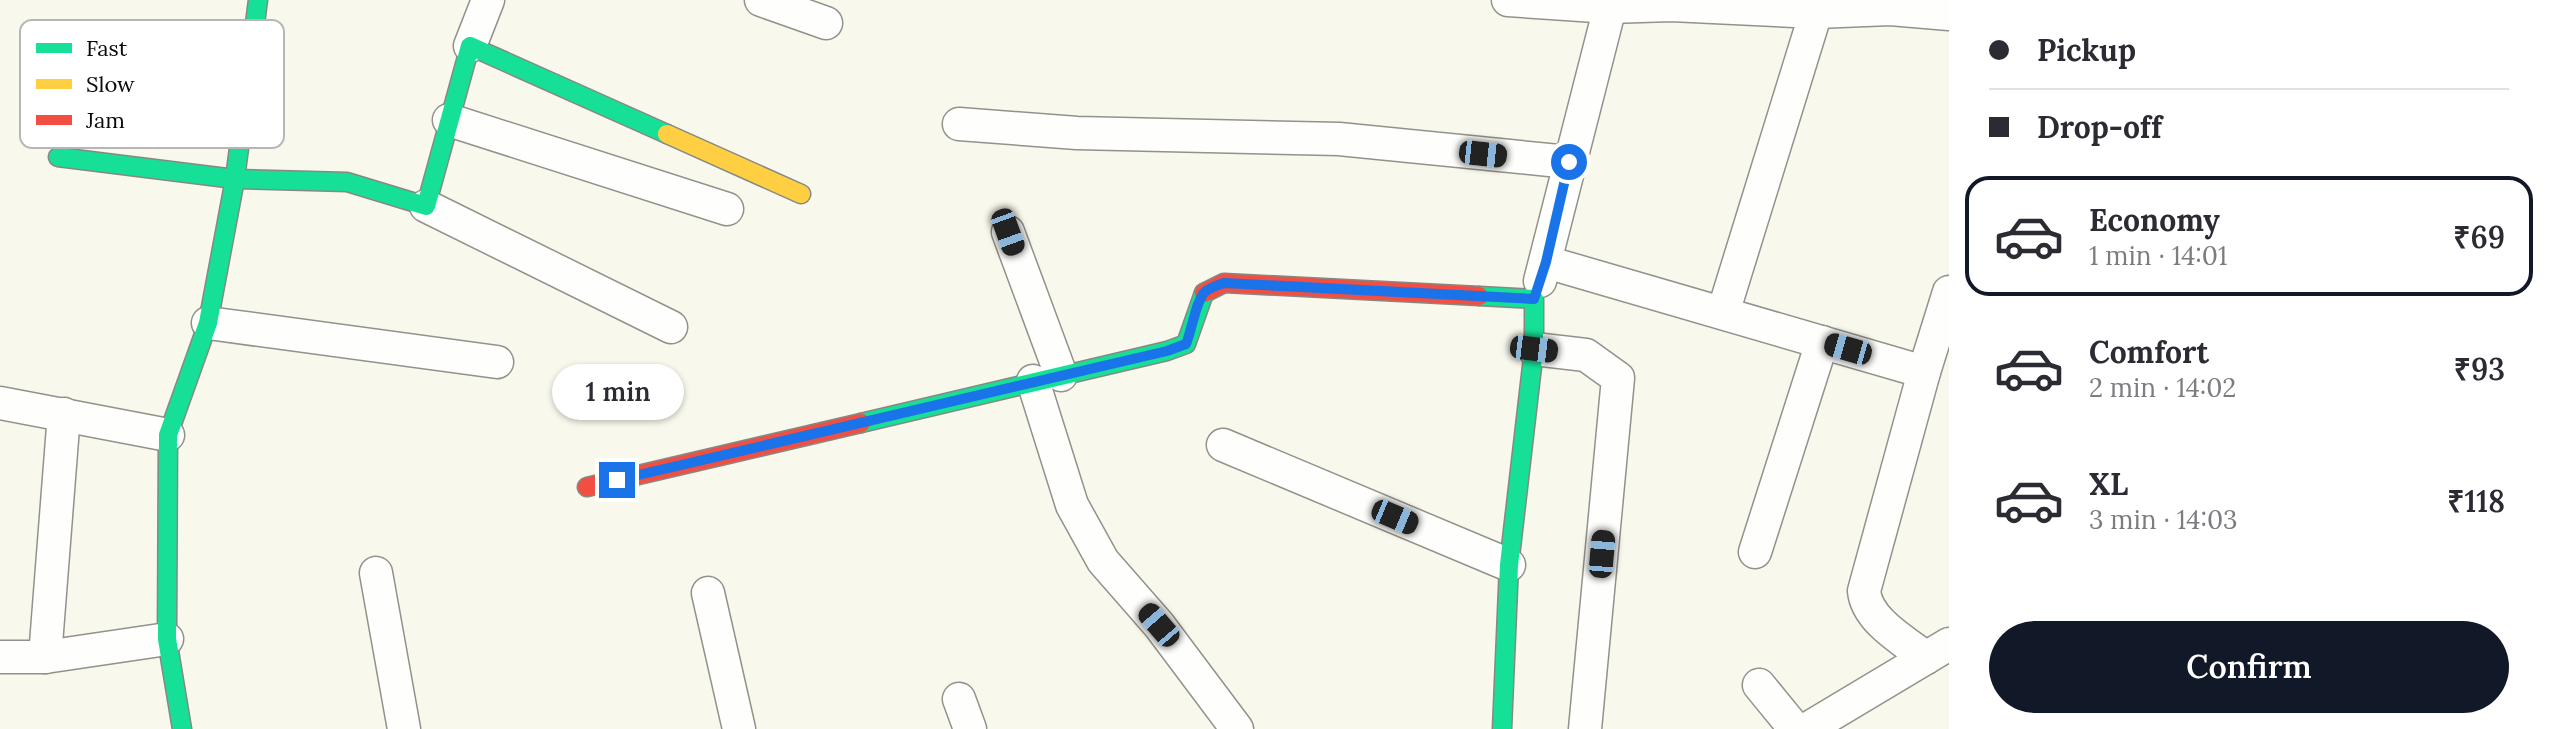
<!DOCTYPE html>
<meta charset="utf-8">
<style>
:root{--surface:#fff;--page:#f2f2f3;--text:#2b2b33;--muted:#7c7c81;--line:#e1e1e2;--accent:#111827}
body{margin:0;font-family:Lora,serif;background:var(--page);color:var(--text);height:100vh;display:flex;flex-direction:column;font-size:30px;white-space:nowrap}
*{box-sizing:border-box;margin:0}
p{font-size:26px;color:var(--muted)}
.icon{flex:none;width:44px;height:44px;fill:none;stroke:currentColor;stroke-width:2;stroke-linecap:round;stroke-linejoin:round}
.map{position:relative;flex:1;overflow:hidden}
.drawer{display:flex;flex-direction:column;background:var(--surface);width:600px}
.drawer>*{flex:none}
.top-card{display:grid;align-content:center;height:176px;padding:0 40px;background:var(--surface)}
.end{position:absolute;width:36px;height:36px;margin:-18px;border:10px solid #1a73e8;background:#fff;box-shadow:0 0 0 4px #fff}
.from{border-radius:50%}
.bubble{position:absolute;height:56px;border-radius:28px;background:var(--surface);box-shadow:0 2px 6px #0004;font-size:26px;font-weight:600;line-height:56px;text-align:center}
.car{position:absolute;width:24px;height:48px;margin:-24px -12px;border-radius:10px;box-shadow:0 0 6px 2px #0007;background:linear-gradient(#222 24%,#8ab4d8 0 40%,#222 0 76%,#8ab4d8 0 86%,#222 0)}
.top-card b{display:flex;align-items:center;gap:28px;height:76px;font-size:30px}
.top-card b+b{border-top:2px solid var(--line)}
.top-card i{width:20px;height:20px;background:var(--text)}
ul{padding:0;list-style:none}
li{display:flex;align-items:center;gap:24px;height:120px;margin:0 16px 12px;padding:0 24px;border:4px solid transparent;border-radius:24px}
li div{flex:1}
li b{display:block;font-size:30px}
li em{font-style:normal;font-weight:600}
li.active{border-color:var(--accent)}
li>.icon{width:72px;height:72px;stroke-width:1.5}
.button{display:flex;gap:16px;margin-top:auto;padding:16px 40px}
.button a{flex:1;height:92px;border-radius:48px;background:var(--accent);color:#fff;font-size:32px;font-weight:600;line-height:92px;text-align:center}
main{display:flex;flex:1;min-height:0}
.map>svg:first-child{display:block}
</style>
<main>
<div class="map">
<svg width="1949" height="729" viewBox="0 0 1949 729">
<rect width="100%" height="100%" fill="#f9f8ed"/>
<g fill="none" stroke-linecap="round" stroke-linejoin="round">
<g stroke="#92918c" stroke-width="35">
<g id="street">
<path d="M761,0L826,23"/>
<path d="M1508,0L1610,7L1671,5L1816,12L1890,9L1949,14"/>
<path d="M470,46L488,0"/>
<path d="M449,120L727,209"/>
<path d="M959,124L1077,133L1339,139L1569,162"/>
<path d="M426,206L671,327"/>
<path d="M1008,232L1061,375"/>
<path d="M1546,262L1924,372"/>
<path d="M1540,281L1610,7"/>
<path d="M1723,313L1816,12"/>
<path d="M208,323L497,362"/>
<path d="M1534,349L1586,355L1618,378L1585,729"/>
<path d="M1033,381L1072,505L1103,561L1159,625L1237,729"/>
<path d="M0,403L168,435"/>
<path d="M1223,445L1509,565"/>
<path d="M1755,552L1822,342"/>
<path d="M376,573L404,729"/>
<path d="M708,593L739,729"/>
<path d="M0,657H45L167,639"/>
<path d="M45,657L64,414"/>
<path d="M1926,658C1905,641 1867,621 1864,591L1924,372L1949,292"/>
<path d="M1759,685L1795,729"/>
<path d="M959,699L970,729"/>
<path d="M1807,729L1949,644"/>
</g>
</g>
<g stroke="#888883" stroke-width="21">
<g id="fast">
<path d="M58,157L235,179L347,182L426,206L470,46L667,134"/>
<path d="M1479,296L1534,299V349L1509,565L1502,729"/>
<path d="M861,423L1167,351L1186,344L1204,293"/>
<path d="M182,729L167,639L168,435L208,323L235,179L258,0"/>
</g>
</g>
<g stroke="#888883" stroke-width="21">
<path id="slow" d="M667,134L801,194"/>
</g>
<g stroke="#888883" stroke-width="21">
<g id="jam">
<path d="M1204,293L1224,283L1479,296"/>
<path d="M587,487L861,423"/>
</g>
</g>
<use href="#street" stroke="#fefefc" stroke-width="32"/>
<use href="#fast" stroke="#16e098" stroke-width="18"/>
<use href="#slow" stroke="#ffcf43" stroke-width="18"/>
<use href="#jam" stroke="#f24e42" stroke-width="18"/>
</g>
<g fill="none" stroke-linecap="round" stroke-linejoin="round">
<path stroke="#1a73e8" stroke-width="10" d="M617,480L1167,351L1186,344C1192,330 1196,300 1205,292C1209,288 1218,285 1224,283L1534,299L1546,262L1569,162"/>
</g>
<rect x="20" y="20" width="264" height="128" rx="12" fill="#fff" stroke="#b6b6b6" stroke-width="2"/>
<rect x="36" y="43" width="36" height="10" fill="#16e098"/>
<rect x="36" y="79" width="36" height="10" fill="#ffcf43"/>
<rect x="36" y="115" width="36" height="10" fill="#f24e42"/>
<g font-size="22" fill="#0a0a0a">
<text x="86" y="56">Fast</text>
<text x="86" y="92">Slow</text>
<text x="86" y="128">Jam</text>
</g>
</svg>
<i class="end from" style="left:1569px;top:162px"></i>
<i class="end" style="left:617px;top:480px"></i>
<div class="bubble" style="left:552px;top:364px;width:132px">1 min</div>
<i class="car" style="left:1483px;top:154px;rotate:96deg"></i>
<i class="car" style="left:1008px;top:232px;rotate:160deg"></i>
<i class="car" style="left:1534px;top:349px;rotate:97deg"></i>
<i class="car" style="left:1848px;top:349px;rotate:286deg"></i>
<i class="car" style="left:1395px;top:517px;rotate:113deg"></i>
<i class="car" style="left:1602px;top:554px;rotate:5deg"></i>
<i class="car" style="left:1159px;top:625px;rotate:319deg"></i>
</div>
<section class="drawer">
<div class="top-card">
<b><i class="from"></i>Pickup</b>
<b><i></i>Drop-off</b>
</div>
<ul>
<li class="active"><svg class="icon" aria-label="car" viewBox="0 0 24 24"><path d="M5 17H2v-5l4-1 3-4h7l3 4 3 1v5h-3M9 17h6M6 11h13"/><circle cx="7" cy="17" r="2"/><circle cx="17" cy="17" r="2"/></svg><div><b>Economy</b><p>1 min · 14:01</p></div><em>₹69</em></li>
<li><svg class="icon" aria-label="car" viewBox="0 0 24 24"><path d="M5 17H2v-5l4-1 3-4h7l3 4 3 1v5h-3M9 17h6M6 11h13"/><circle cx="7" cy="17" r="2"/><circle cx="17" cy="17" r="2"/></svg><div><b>Comfort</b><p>2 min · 14:02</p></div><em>₹93</em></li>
<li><svg class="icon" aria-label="car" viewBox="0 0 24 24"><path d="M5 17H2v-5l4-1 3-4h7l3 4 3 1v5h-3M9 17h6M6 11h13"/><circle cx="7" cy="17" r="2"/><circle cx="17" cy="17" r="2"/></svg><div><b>XL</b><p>3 min · 14:03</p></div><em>₹118</em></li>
</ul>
<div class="button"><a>Confirm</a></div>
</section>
</main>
